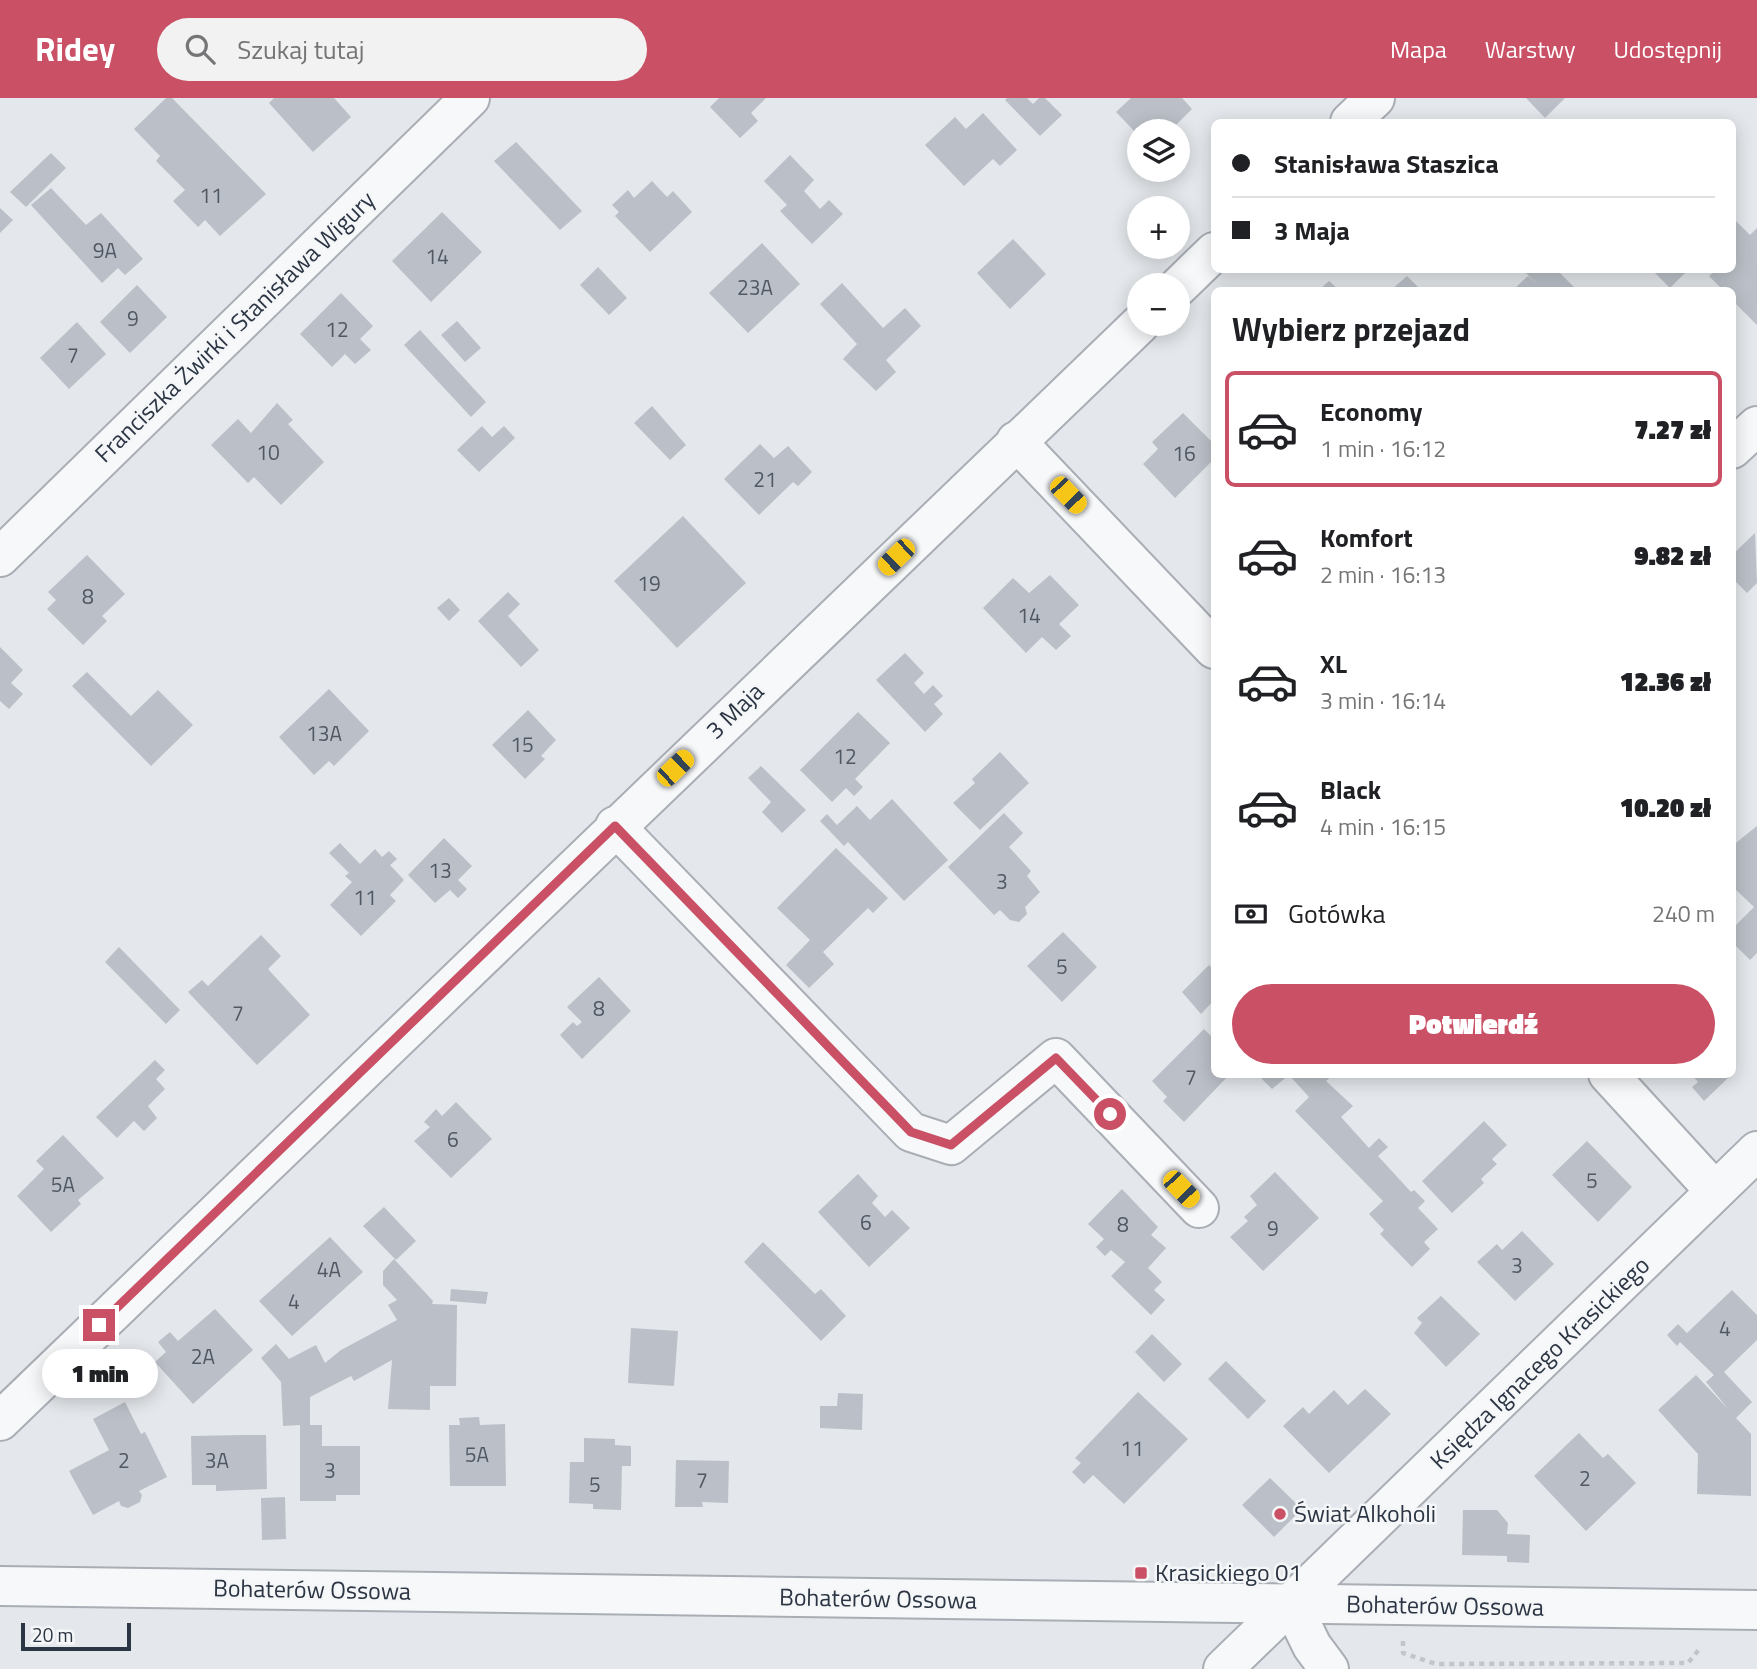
<!DOCTYPE html>
<html lang="pl">
<meta charset="utf-8">
<style>
:root{--surface:#fff;--page:#f2f2f2;--text:#202124;--muted:#757577;--line:#e0e0e0;--accent:#c95065}
body{margin:0;font-family:"Titillium Web",sans-serif;background:var(--page);color:var(--text);height:100vh;display:flex;flex-direction:column;font-size:26px;white-space:nowrap}
*{box-sizing:border-box;margin:0}
p{font-size:23px;color:var(--muted)}
.icon{flex:none;width:38px;height:38px;fill:none;stroke:currentColor;stroke-width:2;stroke-linecap:round;stroke-linejoin:round}
.map{position:relative;flex:1;overflow:hidden}
.details{position:absolute;left:1211px;top:189px;width:525px;height:791px;display:flex;flex-direction:column;background:var(--surface);border-radius:10px;box-shadow:0 4px 18px #0003}
.details>*{flex:none}
.guide{position:absolute;left:1211px;top:21px;width:525px;height:154px;border-radius:10px;box-shadow:0 4px 18px #0003;display:grid;align-content:center;height:154px;padding:0 21px;background:var(--surface)}
.controls{position:absolute;left:1127px;top:21px;display:grid;gap:14px}
.controls a{display:grid;place-items:center;width:63px;height:63px;border-radius:50%;background:var(--surface);box-shadow:0 4px 18px #0003;font-size:35px}
.scale{position:absolute;left:21px;bottom:18px;width:110px;box-sizing:border-box;padding-left:7px;border:4px solid #2c3543;border-top:0;font-size:19px;line-height:24px;white-space:nowrap;color:#2c3543;-webkit-text-stroke:5px #f4f6f8;paint-order:stroke}
.end{position:absolute;width:32px;height:32px;margin:-16px;border:9px solid #c95065;background:#fff;box-shadow:0 0 0 4px #fff}
.from{border-radius:50%}
.bubble{position:absolute;height:49px;border-radius:24px;background:var(--surface);box-shadow:0 4px 18px #0003;font-size:23px;font-weight:800;line-height:49px;text-align:center}
.car{position:absolute;width:21px;height:42px;margin:-21px -10px;border-radius:9px;box-shadow:0 0 5px 2px #0007;background:linear-gradient(#f5c518 24%,#345 0 40%,#f5c518 0 76%,#345 0 86%,#f5c518 0)}
.guide b{display:flex;align-items:center;gap:24px;height:66px;font-size:26px}
.guide b+b{border-top:2px solid var(--line)}
.guide i{width:18px;height:18px;background:var(--text)}
ul{padding:0;list-style:none}
li{display:flex;align-items:center;gap:21px;height:116px;margin:0 14px 10px;padding:0 7px;border:4px solid transparent;border-radius:10px}
li div{flex:1}
li b{display:block;font-size:26px}
li em{font-style:normal;font-weight:800}
li.selected{border-color:var(--accent)}
li>.icon{width:63px;height:63px;stroke-width:1.5}
h2{padding:0 21px;font-size:32px;line-height:84px}
.pay{display:flex;align-items:center;gap:18px;height:77px;padding:0 21px;font-size:26px}
.pay p{margin-inline-start:auto}
.cta{display:flex;gap:14px;margin-top:auto;padding:14px 21px}
.cta a{flex:1;height:80px;border-radius:42px;background:var(--accent);color:#fff;font-size:28px;font-weight:800;line-height:80px;text-align:center}
header{display:flex;align-items:center;gap:42px;box-sizing:border-box;height:98px;padding:0 35px;background:var(--accent);color:#fff}
header strong{font-size:33px}
nav{display:flex;gap:38px;margin-inline-start:auto;font-size:24px}
.search{width:490px;height:63px;background:var(--page);display:flex;align-items:center;gap:18px;box-sizing:border-box;padding:0 24px;border-radius:38px;color:var(--muted);font-size:26px}
.map>svg:first-child{display:block}
</style>
<header>
<strong>Ridey</strong>
<div class="search"><svg class="icon" aria-label="search" viewBox="0 0 24 24"><circle cx="10" cy="10" r="6"/><path d="M15 15l6 6"/></svg>Szukaj tutaj</div>
<nav><a>Mapa</a><a>Warstwy</a><a>Udostępnij</a></nav>
</header>
<div class="map">
<svg width="1757" height="1571" viewBox="0 0 1757 1571">
<rect width="100%" height="100%" fill="#e4e7eb"/>
<g fill="#bbc0c8">
<path d="M166,0H172L266,96L220,138L205,122L198,129L173,103L185,92L156,63L160,58L134,31Z"/>
<path d="M274,0H334L351,19L313,54L269,5Z"/>
<path d="M719,0H766L751,15L758,23L740,40L710,9Z"/>
<path d="M1007,0H1027L1033,6L1039,0H1045L1062,17L1040,38L1005,2Z"/>
<path d="M1131,0H1182L1192,11L1173,30L1176,33H1139V38L1116,14Z"/>
<path d="M1526,0H1565L1545,20Z"/>
<path d="M983,15L1017,52L1000,68L993,61L964,88L925,47L955,19L966,31Z"/>
<path d="M516,44L582,113L560,132L494,63Z"/>
<path d="M51,55L66,70L26,109L10,94Z"/>
<path d="M790,57L814,82L804,93L820,111L829,102L843,116L812,146L780,113L787,107L764,83Z"/>
<path d="M652,83L667,99L673,93L692,114L650,154L615,118L619,114L612,107L628,92L634,100Z"/>
<path d="M51,90L86,127L101,115L143,161L125,177L118,170L102,185L31,107Z"/>
<path d="M0,110L13,122L0,135Z"/>
<path d="M442,114L482,154L431,204L392,163Z"/>
<path d="M1732,119L1750,137L1757,130V227L1732,202V192H1723L1709,178L1716,172H1732Z"/>
<path d="M1013,141L1046,176L1010,211L977,175Z"/>
<path d="M762,145L800,186L748,235L709,195Z"/>
<path d="M598,169L627,200L609,217L580,187Z"/>
<path d="M1523,172H1557L1574,189L1570,192H1513L1528,178L1538,187Z"/>
<path d="M1652,172H1688L1670,190Z"/>
<path d="M1407,178L1421,192H1391Z"/>
<path d="M1329,183L1339,192H1319Z"/>
<path d="M842,185L883,230L905,210L921,228L886,262L896,274L876,293L843,261L857,246L820,206Z"/>
<path d="M137,187L167,219L130,255L100,224Z"/>
<path d="M341,195L373,228L360,241L371,252L355,266L345,256L332,269L300,236Z"/>
<path d="M457,223L481,250L465,264L441,237Z"/>
<path d="M77,224L106,256L69,291L40,260Z"/>
<path d="M420,232L486,304L471,319L404,247Z"/>
<path d="M277,305L293,322L288,326L324,364L281,407L254,379L248,385L211,347L238,321L251,335Z"/>
<path d="M652,308L686,347L670,362L634,325Z"/>
<path d="M1183,315L1214,346V361L1175,400L1143,366L1158,351L1152,344Z"/>
<path d="M482,328L492,339L504,328L515,340L479,374L457,352Z"/>
<path d="M760,346L774,360L788,348L812,374L798,388L793,384L759,417L724,381Z"/>
<path d="M683,418L746,485L677,550L614,483Z"/>
<path d="M1755,435L1757,485L1747,495L1732,480V457Z"/>
<path d="M87,457L125,496L102,518L107,523L83,547L47,511L56,502L48,494Z"/>
<path d="M1050,477L1079,507L1059,526L1071,538L1056,552L1042,539L1026,555L983,510L1013,480L1029,495Z"/>
<path d="M508,494L520,506L508,518L539,552L521,569L478,523Z"/>
<path d="M449,500L460,512L449,523L437,510Z"/>
<path d="M0,549L23,572L11,585L23,596L9,611L0,603Z"/>
<path d="M905,555L924,575L914,585L924,596L933,587L943,598L934,606L943,616L925,634L876,582Z"/>
<path d="M87,574L131,618L158,592L193,627L151,668L72,588Z"/>
<path d="M329,591L369,633L334,668L329,663L314,677L279,639Z"/>
<path d="M528,612L556,642L541,658L545,661L525,681L492,647Z"/>
<path d="M858,614L890,645L855,681L863,689L854,698L846,690L832,704L800,672Z"/>
<path d="M1000,654L1029,685L980,732L953,705L975,685L972,681Z"/>
<path d="M761,668L806,712L782,735L762,714L771,704L748,680Z"/>
<path d="M892,701L948,762L904,803L848,744L844,748L820,723L827,716L837,727L857,708L870,722Z"/>
<path d="M1004,715L1023,735L1009,749L1031,773L1027,778L1040,794L1025,809L1027,816L1019,824L1010,822L1000,812L994,817L948,769Z"/>
<path d="M1757,728V855L1750,862L1732,844V831L1754,809L1734,790L1732,792V748Z"/>
<path d="M444,740L472,768L458,782L467,791L458,800L450,792L435,805L408,777Z"/>
<path d="M340,745L360,766L375,751L382,759L389,753L397,761L390,767L404,782L390,797L396,803L361,838L330,807L352,784L345,778L349,775L329,755Z"/>
<path d="M836,750L888,800L873,815L868,810L823,854L834,866L809,890L786,867L810,842L777,810Z"/>
<path d="M1063,834L1097,869L1062,904L1027,868Z"/>
<path d="M261,837L281,858L268,871L310,917L257,967L188,894L202,882L208,888Z"/>
<path d="M119,849L180,912L166,926L105,864Z"/>
<path d="M1209,867L1214,873V902L1201,916L1182,894Z"/>
<path d="M599,879L631,913L582,961L560,937L573,924L577,928L582,924L567,909Z"/>
<path d="M1204,931L1214,941V976H1230L1184,1024L1163,1003L1167,999L1152,983Z"/>
<path d="M155,962L165,972L156,981L165,991L148,1008L157,1020L144,1033L134,1023L117,1040L96,1019Z"/>
<path d="M1257,976H1334L1326,983L1353,1008L1341,1019L1369,1050L1379,1040L1388,1049L1378,1058L1411,1094L1414,1092L1425,1103L1418,1110L1438,1131L1424,1144L1430,1151L1412,1169L1380,1136L1384,1132L1369,1116L1383,1103L1295,1013L1309,999L1289,977L1272,991Z"/>
<path d="M1691,976H1727L1729,979L1704,1003L1692,989L1698,984Z"/>
<path d="M456,1004L492,1041L451,1080L414,1043L430,1029L424,1024L436,1011L442,1018Z"/>
<path d="M1484,1023L1507,1047L1492,1061L1497,1066L1481,1081L1484,1085L1452,1115L1422,1083Z"/>
<path d="M63,1037L104,1080L78,1102L81,1106L51,1134L17,1098L44,1071L36,1063Z"/>
<path d="M1587,1043L1632,1089L1598,1124L1552,1077Z"/>
<path d="M1275,1074L1319,1120L1263,1173L1230,1139L1248,1123L1244,1119L1257,1107L1250,1098Z"/>
<path d="M858,1076L878,1098L872,1105L885,1119L892,1112L910,1130L869,1169L818,1114Z"/>
<path d="M1122,1091L1158,1129L1151,1137L1166,1150L1148,1170L1162,1184L1154,1192L1165,1202L1151,1217L1111,1178L1125,1164L1111,1152L1105,1158L1096,1149L1104,1141L1088,1126Z"/>
<path d="M384,1109L416,1143L396,1162L363,1128Z"/>
<path d="M1522,1133L1554,1166L1515,1203L1477,1164L1497,1146L1502,1152Z"/>
<path d="M330,1139L363,1174L292,1238L259,1203Z"/>
<path d="M763,1144L815,1196L821,1191L846,1218L821,1243L744,1164Z"/>
<path d="M394,1161L433,1203L432,1206L457,1207L456,1288H430V1312L388,1311L392,1262L354,1283L351,1278L310,1299V1327H322V1348H360V1397H336V1403H300V1327L283,1328L281,1284L261,1260L276,1246L289,1261L316,1247L325,1265L341,1252L397,1222L388,1207L397,1202L383,1187V1173Z"/>
<path d="M451,1191L488,1194L486,1206L450,1203Z"/>
<path d="M1732,1192L1757,1217V1242L1724,1274L1752,1304L1736,1320L1751,1336V1398L1697,1396L1698,1356L1658,1312L1696,1277L1729,1312L1706,1284L1714,1277L1680,1244L1677,1248L1667,1237L1678,1226L1687,1235Z"/>
<path d="M1441,1198L1480,1236L1446,1269L1414,1235L1422,1225L1417,1220Z"/>
<path d="M215,1211L253,1252L193,1306L155,1264L166,1254L158,1244L170,1234L178,1243Z"/>
<path d="M631,1230L678,1233L674,1288L628,1285Z"/>
<path d="M1152,1236L1182,1266L1164,1284L1135,1254Z"/>
<path d="M1226,1263L1266,1303L1248,1321L1208,1281Z"/>
<path d="M1365,1291L1391,1316L1329,1375L1283,1328L1303,1309L1309,1316L1334,1292L1348,1307Z"/>
<path d="M1138,1294L1188,1341L1124,1406L1093,1377L1084,1386L1072,1374L1081,1365L1075,1360Z"/>
<path d="M838,1295L863,1296L862,1332L820,1330V1308H837Z"/>
<path d="M125,1304L141,1336L145,1334L167,1379L139,1393L142,1397L140,1404L128,1410L121,1408L119,1403L93,1417L69,1373L109,1352L93,1321Z"/>
<path d="M479,1319L480,1327L505,1326L506,1388H450L449,1327H460L459,1320Z"/>
<path d="M1579,1335L1603,1360L1608,1356L1636,1385L1586,1433L1534,1378Z"/>
<path d="M243,1337H266L267,1391L216,1393V1387H192L191,1338Z"/>
<path d="M584,1340L615,1341V1347L631,1348V1368H622L621,1412L593,1411V1406L569,1405L570,1364H584Z"/>
<path d="M676,1362L729,1363L728,1405L702,1404L703,1409H675Z"/>
<path d="M1270,1380L1302,1411L1274,1439L1242,1407Z"/>
<path d="M285,1399L286,1441L262,1442L261,1400Z"/>
<path d="M1463,1412H1497L1508,1425L1507,1436L1530,1437L1529,1465L1507,1464V1458L1462,1457Z"/>
</g>
<g fill="none" stroke-linecap="round" stroke-linejoin="round">
<g stroke="#a9aeb5" stroke-width="42">
<g id="minor">
<path d="M1350,24L1375,0"/>
<path d="M1178,189L1214,154"/>
<path d="M1016,343L1214,551"/>
<path d="M1732,351L1757,328"/>
<path d="M0,459L470,0"/>
<path d="M615,728L911,1034L951,1047L1056,960L1199,1110"/>
<path d="M1608,976L1715,1093"/>
<path d="M0,1323L1140,226"/>
<path d="M0,1488L1757,1512"/>
<path d="M1292,1507L1312,1548L1329,1571"/>
<path d="M1223,1571L1757,1053"/>
</g>
</g>
<path stroke="#c2c5ca" stroke-width="4.5" stroke-dasharray="5 5" stroke-linecap="butt" d="M1403,1543V1555L1436,1566L1688,1565L1701,1549"/>
<use href="#minor" stroke="#f7f8fa" stroke-width="38"/>
</g>
<g fill="none" stroke-linecap="round" stroke-linejoin="round">
<path stroke="#c95065" stroke-width="9" d="M99,1227L615,728L911,1034L951,1047L1056,960L1110,1016"/>
</g>
<g fill="#c95065" stroke="#f4f6f8" stroke-width="2.5">
<circle cx="1280" cy="1416" r="7"/>
<rect x="1134" y="1468" width="14" height="14" rx="3.5"/>
</g>
<g text-anchor="middle" stroke-width="5" stroke-linejoin="round" paint-order="stroke">
<g font-size="21" fill="#505864">
<text x="211" y="105">11</text>
<text x="105" y="160">9A</text>
<text x="437" y="166">14</text>
<text x="755" y="197">23A</text>
<text x="133" y="228">9</text>
<text x="337" y="239">12</text>
<text x="73" y="265">7</text>
<text x="268" y="362">10</text>
<text x="1184" y="363">16</text>
<text x="765" y="389">21</text>
<text x="649" y="493">19</text>
<text x="88" y="506">8</text>
<text x="1029" y="525">14</text>
<text x="324" y="643">13A</text>
<text x="522" y="654">15</text>
<text x="845" y="666">12</text>
<text x="440" y="780">13</text>
<text x="1002" y="791">3</text>
<text x="365" y="807">11</text>
<text x="1062" y="876">5</text>
<text x="599" y="918">8</text>
<text x="238" y="923">7</text>
<text x="1191" y="987">7</text>
<text x="453" y="1049">6</text>
<text x="1592" y="1090">5</text>
<text x="63" y="1094">5A</text>
<text x="866" y="1132">6</text>
<text x="1123" y="1134">8</text>
<text x="1273" y="1138">9</text>
<text x="1517" y="1175">3</text>
<text x="329" y="1179">4A</text>
<text x="294" y="1211">4</text>
<text x="1725" y="1238">4</text>
<text x="203" y="1266">2A</text>
<text x="1132" y="1358">11</text>
<text x="477" y="1364">5A</text>
<text x="124" y="1370">2</text>
<text x="217" y="1370">3A</text>
<text x="330" y="1380">3</text>
<text x="1585" y="1388">2</text>
<text x="702" y="1390">7</text>
<text x="595" y="1394">5</text>
</g>
<g font-size="24" fill="#2c3543" stroke="#f4f6f8">
<text transform="translate(235 229) rotate(-44)" y="8">Franciszka Żwirki i Stanisława Wigury</text>
<text transform="translate(735 613) rotate(-44)" y="8">3 Maja</text>
<text transform="translate(1540 1265) rotate(-44)" y="8">Księdza Ignacego Krasickiego</text>
<text transform="translate(312 1492) rotate(1)" y="8">Bohaterów Ossowa</text>
<text transform="translate(878 1501) rotate(1)" y="8">Bohaterów Ossowa</text>
<text transform="translate(1445 1508) rotate(1)" y="8">Bohaterów Ossowa</text>
</g>
<g font-size="24" fill="#2c3543" stroke="#f4f6f8" text-anchor="start">
<text x="1294" y="1424">Świat Alkoholi</text>
<text x="1155" y="1483">Krasickiego 01</text>
</g>
</g>
</svg>
<div class="controls">
<a><svg class="icon" aria-label="layers" viewBox="0 0 24 24"><path d="M12 4l9 5-9 5-9-5zM3 14l9 5 9-5"/></svg></a>
<a>+</a>
<a>−</a>
</div>
<div class="scale">20 m</div>
<i class="end from" style="left:1110px;top:1016px"></i>
<i class="end" style="left:99px;top:1227px"></i>
<div class="bubble" style="left:42px;top:1251px;width:116px">1 min</div>
<i class="car" style="left:1068px;top:397px;rotate:136deg"></i>
<i class="car" style="left:896px;top:459px;rotate:226deg"></i>
<i class="car" style="left:675px;top:670px;rotate:46deg"></i>
<i class="car" style="left:1181px;top:1091px;rotate:136deg"></i>
<div class="guide">
<b><i class="from"></i>Stanisława Staszica</b>
<b><i></i>3 Maja</b>
</div>
<section class="details">
<h2>Wybierz przejazd</h2>
<ul>
<li class="selected"><svg class="icon" aria-label="car" viewBox="0 0 24 24"><path d="M5 17H2v-5l4-1 3-4h7l3 4 3 1v5h-3M9 17h6M6 11h13"/><circle cx="7" cy="17" r="2"/><circle cx="17" cy="17" r="2"/></svg><div><b>Economy</b><p>1 min · 16:12</p></div><em>7.27 zł</em></li>
<li><svg class="icon" aria-label="car" viewBox="0 0 24 24"><path d="M5 17H2v-5l4-1 3-4h7l3 4 3 1v5h-3M9 17h6M6 11h13"/><circle cx="7" cy="17" r="2"/><circle cx="17" cy="17" r="2"/></svg><div><b>Komfort</b><p>2 min · 16:13</p></div><em>9.82 zł</em></li>
<li><svg class="icon" aria-label="car" viewBox="0 0 24 24"><path d="M5 17H2v-5l4-1 3-4h7l3 4 3 1v5h-3M9 17h6M6 11h13"/><circle cx="7" cy="17" r="2"/><circle cx="17" cy="17" r="2"/></svg><div><b>XL</b><p>3 min · 16:14</p></div><em>12.36 zł</em></li>
<li><svg class="icon" aria-label="car" viewBox="0 0 24 24"><path d="M5 17H2v-5l4-1 3-4h7l3 4 3 1v5h-3M9 17h6M6 11h13"/><circle cx="7" cy="17" r="2"/><circle cx="17" cy="17" r="2"/></svg><div><b>Black</b><p>4 min · 16:15</p></div><em>10.20 zł</em></li>
</ul>
<div class="pay"><svg class="icon" aria-label="cash" viewBox="0 0 24 24"><path d="M3 7h18v10H3z"/><circle cx="12" cy="12" r="2"/></svg>Gotówka<p>240 m</p></div>
<div class="cta"><a>Potwierdź</a></div>
</section>
</div>
